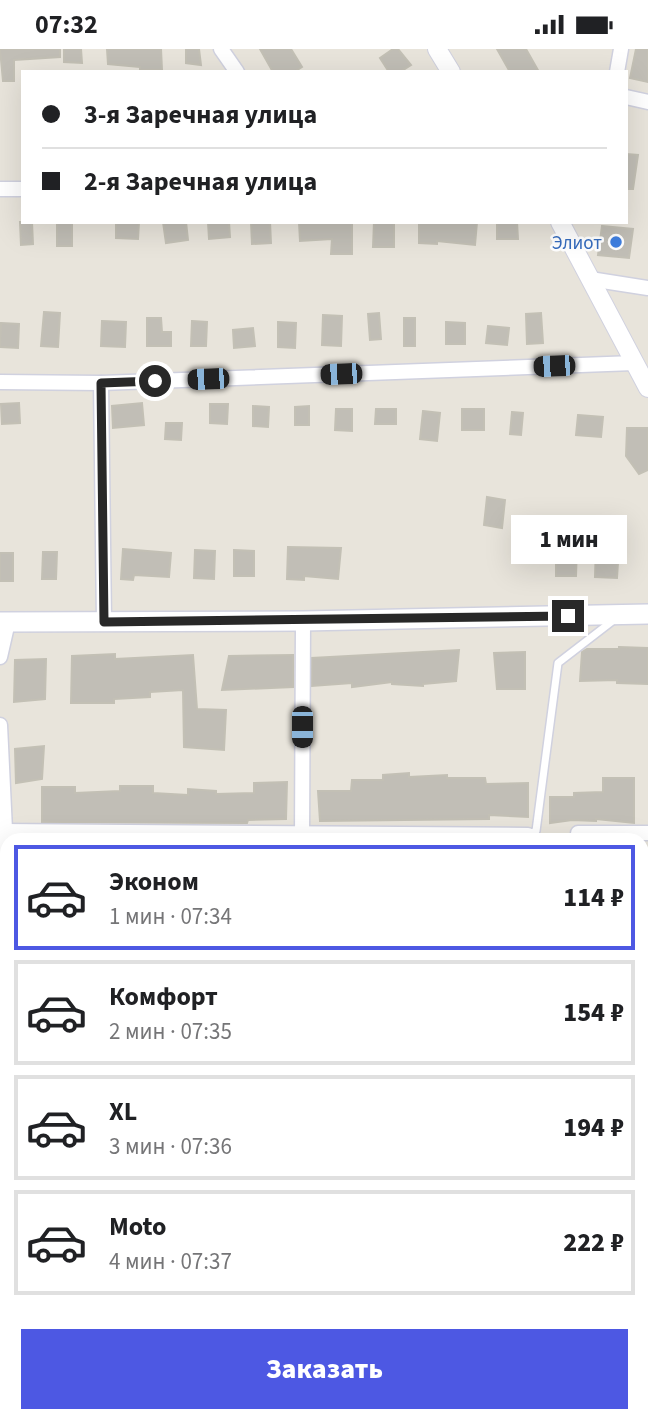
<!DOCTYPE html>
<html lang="ru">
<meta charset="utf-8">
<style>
:root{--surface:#fff;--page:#f6f6f6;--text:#202124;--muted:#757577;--line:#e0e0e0;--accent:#4d58e3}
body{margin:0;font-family:"Source Sans 3",sans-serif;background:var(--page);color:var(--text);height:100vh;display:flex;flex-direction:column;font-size:26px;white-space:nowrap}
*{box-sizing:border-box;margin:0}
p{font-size:23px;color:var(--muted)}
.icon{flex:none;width:38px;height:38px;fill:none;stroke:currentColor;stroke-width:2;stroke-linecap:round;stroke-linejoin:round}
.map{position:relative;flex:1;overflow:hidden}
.drawer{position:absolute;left:0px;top:784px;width:649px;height:590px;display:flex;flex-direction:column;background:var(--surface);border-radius:21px 21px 0 0;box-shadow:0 7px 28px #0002}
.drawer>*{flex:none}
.banner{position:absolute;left:21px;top:21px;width:607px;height:154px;border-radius:0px;box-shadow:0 7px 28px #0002;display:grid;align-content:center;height:154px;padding:0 21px;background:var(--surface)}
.end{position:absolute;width:32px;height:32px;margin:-16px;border:9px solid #282828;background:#fff;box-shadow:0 0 0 4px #fff}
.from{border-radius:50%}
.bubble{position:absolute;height:49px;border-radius:0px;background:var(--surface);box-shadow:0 7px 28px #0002;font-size:23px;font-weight:800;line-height:49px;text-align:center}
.car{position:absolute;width:21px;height:42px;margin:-21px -10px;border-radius:9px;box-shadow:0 0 5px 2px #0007;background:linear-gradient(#222 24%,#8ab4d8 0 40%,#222 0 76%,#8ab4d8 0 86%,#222 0)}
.banner b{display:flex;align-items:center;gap:24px;height:66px;font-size:26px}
.banner b+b{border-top:2px solid var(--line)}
.banner i{width:18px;height:18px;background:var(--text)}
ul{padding:12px 0 0;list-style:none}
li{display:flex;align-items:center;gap:21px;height:105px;margin:0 14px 10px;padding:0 7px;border:4px solid var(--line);border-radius:0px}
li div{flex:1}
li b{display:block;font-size:26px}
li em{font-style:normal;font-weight:800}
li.active{border-color:var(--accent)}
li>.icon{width:63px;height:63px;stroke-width:1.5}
.cta{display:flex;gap:14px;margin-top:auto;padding:14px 21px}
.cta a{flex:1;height:80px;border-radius:0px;background:var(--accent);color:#fff;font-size:28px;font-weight:800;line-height:80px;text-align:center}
.status{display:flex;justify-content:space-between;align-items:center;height:49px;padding:0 35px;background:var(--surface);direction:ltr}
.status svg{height:19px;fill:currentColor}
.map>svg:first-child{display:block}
</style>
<div class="status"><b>07:32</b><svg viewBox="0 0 49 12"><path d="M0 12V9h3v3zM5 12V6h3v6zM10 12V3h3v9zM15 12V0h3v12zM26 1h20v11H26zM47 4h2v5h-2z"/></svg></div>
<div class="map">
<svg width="648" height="1373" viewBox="0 0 648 1373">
<rect width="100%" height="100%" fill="#e8e4db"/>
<g fill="#abd99d">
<path d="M0,1167L7,1168V1230L0,1229Z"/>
<path d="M642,1221L648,1222V1303L642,1306Z"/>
</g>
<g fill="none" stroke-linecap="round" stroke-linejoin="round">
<g stroke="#7ab8df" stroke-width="24">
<path d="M0,1137L7,1138"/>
<path d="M642,1189L648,1190"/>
</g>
</g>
<g fill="#c1beb6" stroke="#c3c0b5" stroke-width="2">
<path d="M0,0H60V8L14,11V32H3Z"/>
<path d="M64,0H81L82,14L64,13Z"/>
<path d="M107,0H161L162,21H140V18L108,15Z"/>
<path d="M186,0H199L201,16L186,14Z"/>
<path d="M260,0H291L302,18L294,23H273Z"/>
<path d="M393,0H398L411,16L400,23H389L380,9Z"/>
<path d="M497,0H526L539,23H510Z"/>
<path d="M636,0H648V33L630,29Z"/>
<path d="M626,105L638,106L633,140H626Z"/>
<path d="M20,173H32L33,195L21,196Z"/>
<rect x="57" y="173" width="15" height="24"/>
<path d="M116,173H139L138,190L116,189Z"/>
<path d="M163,173H186L188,191L166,194Z"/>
<path d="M208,173H229L230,188L209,190Z"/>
<path d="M251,173H270L271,194L252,195Z"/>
<path d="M299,173H352V205H331L332,190L300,192Z"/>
<path d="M374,173H394V198H373Z"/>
<path d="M419,173H477L475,196L437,192V195L419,194Z"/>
<path d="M497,173H517L518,190H497Z"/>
<path d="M602,177L633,180L629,209L598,206Z"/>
<path d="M44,263L60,264L58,298L41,297Z"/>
<path d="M379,264L381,290L370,291L368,265Z"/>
<path d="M541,264L543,294L527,295L526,265Z"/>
<path d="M323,266L342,267L341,297L322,296Z"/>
<path d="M147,269H161L162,283H171V297H147Z"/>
<rect x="404" y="269" width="11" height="28"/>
<path d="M102,272L126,273L125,298L101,297Z"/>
<path d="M192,272L207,273L206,297H191Z"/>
<path d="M278,273L296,274L295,299L278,298Z"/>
<path d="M446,273L465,274V295H446Z"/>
<path d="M1,274L19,275L18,299L0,298Z"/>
<path d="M488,277L509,279L507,296L486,294Z"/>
<path d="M253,279L255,297L234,299L233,281Z"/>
<path d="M19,354L20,374L2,375L1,355Z"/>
<path d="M142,354L144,376L113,379L112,357Z"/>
<path d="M210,355H228L227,375L210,374Z"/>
<path d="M253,357L269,358L268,378L253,377Z"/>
<path d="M309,357V376H295V358Z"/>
<path d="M336,360H352V382L335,381Z"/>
<path d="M376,360H396V375H375Z"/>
<rect x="462" y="360" width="22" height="21"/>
<path d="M423,362L440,364L437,392L420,390Z"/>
<path d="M512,363L523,364L521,386L510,385Z"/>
<path d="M578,366L603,368L601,388L576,386Z"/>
<path d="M166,374H182L181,391L165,390Z"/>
<path d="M627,379H648V421L639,425L626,407Z"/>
<path d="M487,448L505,451L502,479L484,476Z"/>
<path d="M556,497H577L576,527H556Z"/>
<path d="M596,497L619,498L617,529L595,528Z"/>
<path d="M288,498L341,499L338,530L304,527V531L287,530Z"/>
<path d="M123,500L171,504L169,528L134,526L133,531L121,530Z"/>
<path d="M195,501L215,502L214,530L194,529Z"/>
<path d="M234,501L254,502V527H234Z"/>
<path d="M43,503H57L56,530H42Z"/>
<rect x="0" y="504" width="13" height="28"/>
<path d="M619,598L648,599V635L617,634V631L580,632L582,603L587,600H619Z"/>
<path d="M459,601L456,632L423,635V637L392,635V633L352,638V634L312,637V609Z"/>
<path d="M525,603V640H497L494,604Z"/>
<path d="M115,605V610L193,606L197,660L226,661L224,701L184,698L183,641L150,643V648L114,650V654H71L72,607Z"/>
<path d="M293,606V638L222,641L229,607Z"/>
<path d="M46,610L45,650L14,653L15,611Z"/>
<path d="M44,697L42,730L16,734L15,700Z"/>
<path d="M409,724V728L447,726V729H485L486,735L528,734V768L489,766V770L320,772L318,742H351L352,731H383V726Z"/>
<path d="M603,729H634V774L596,770V772L572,771L550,774V748H574V744L603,743Z"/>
<path d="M287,733L286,770L248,771L247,774L42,773V738H75V744L120,742V737H153V744L188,746V740L216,742V745L254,744V734Z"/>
</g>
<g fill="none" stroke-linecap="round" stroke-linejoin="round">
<g stroke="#d0d1df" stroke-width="10">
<g id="service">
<path d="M528,786L536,782L558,614L615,570"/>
<path d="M6,909L7,933"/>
<path d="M642,1270L648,1269"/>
<path d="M642,1327L648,1324"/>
<path d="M103,1367L110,1373"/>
<path d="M458,1373L462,1367"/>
</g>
</g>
<g stroke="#d0d1df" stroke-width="17">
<g id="minor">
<path d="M221,0L237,23"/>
<path d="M617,23L621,0"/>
<path d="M626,48L648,53"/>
<path d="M0,140H23"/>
<path d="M590,230L648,239"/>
<path d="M0,333L101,334L634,314"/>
<path d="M101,334L104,573"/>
<path d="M0,608L8,573"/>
<path d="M0,676L5,781L6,909"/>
<path d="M0,782L528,786"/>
<path d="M578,784H648"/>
<path d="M302,791L303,572"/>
<path d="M642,922H648"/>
</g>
</g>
<g stroke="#d0d1df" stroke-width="20">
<g id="tertiary">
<path d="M437,0L451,23"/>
<path d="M560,173L648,339"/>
</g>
</g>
<g stroke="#d0d1df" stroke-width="22">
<path id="secondary" d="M0,573L303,572L648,565"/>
</g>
<g stroke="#c3c3c3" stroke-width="2.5" stroke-dasharray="5 3.5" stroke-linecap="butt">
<path d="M0,1081H7"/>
<path d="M642,1136L648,1141"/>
<path d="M0,1211L7,1212"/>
<path d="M69,1373L70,1367"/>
</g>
<use href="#service" stroke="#fff" stroke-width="7"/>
<use href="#minor" stroke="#fff" stroke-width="14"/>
<use href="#tertiary" stroke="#fff" stroke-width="18"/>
<use href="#secondary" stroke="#fff" stroke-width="19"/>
</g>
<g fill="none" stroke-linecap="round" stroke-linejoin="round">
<path stroke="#282828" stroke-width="9" d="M155,332L101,334L104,573L568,567"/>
</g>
<circle fill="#3f7fe0" stroke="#fff" stroke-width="2.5" cx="616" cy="193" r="7"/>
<g text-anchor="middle" stroke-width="5" stroke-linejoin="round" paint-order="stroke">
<g font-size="19" fill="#366cbe" stroke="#fff" text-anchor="end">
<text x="602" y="200">Элиот</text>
</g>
</g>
</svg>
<i class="end from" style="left:155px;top:332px"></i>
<i class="end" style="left:568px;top:567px"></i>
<div class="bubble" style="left:511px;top:466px;width:116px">1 мин</div>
<i class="car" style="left:554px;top:317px;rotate:268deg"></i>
<i class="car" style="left:341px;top:325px;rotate:268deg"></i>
<i class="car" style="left:208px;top:330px;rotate:268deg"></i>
<i class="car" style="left:302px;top:678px;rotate:180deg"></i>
<div class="banner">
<b><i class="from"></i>3-я Заречная улица</b>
<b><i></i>2-я Заречная улица</b>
</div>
<section class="drawer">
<ul>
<li class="active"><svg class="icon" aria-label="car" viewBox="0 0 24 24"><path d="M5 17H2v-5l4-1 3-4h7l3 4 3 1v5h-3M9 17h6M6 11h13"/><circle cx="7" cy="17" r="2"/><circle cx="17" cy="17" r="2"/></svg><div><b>Эконом</b><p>1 мин · 07:34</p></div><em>114 ₽</em></li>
<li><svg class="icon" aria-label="car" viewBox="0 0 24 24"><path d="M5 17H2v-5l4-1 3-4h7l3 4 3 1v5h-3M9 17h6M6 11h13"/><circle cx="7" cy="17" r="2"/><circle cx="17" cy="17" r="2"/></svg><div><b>Комфорт</b><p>2 мин · 07:35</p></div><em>154 ₽</em></li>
<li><svg class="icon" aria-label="car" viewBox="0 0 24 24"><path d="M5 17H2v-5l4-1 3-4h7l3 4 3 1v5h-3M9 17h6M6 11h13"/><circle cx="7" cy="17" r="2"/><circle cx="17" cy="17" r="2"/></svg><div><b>XL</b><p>3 мин · 07:36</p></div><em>194 ₽</em></li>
<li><svg class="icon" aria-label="car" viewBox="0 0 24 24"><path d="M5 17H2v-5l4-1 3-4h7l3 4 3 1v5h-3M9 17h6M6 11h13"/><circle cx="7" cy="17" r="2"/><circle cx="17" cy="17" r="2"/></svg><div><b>Moto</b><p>4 мин · 07:37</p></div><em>222 ₽</em></li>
</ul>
<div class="cta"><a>Заказать</a></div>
</section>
</div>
